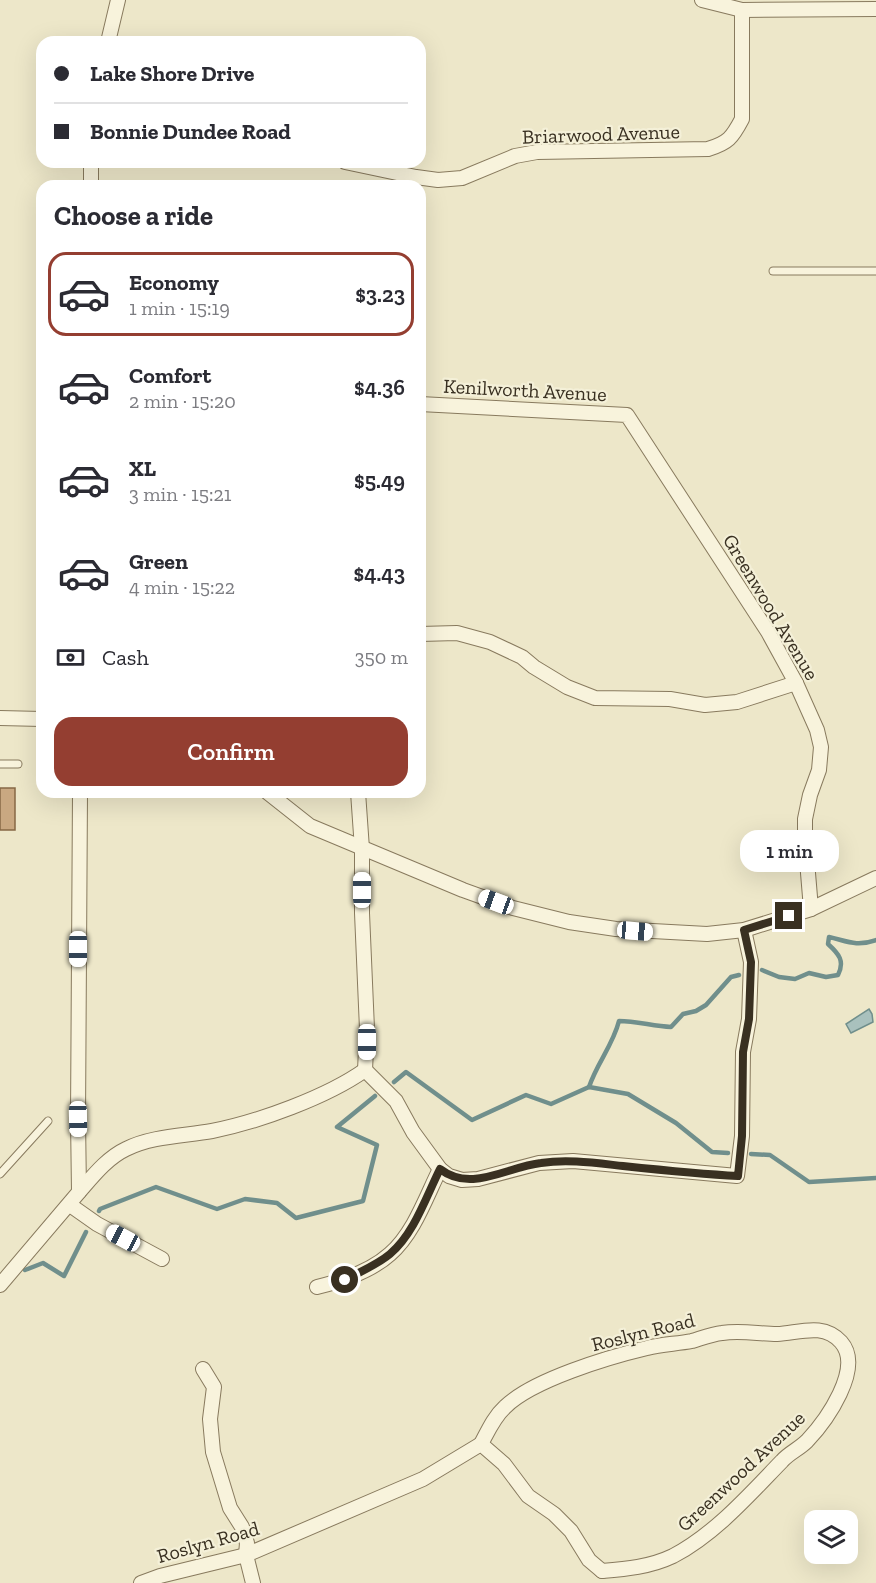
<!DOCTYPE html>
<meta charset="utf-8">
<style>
:root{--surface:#fff;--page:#f7f7f7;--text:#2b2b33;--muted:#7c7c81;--line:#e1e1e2;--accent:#943e31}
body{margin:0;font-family:"Zilla Slab",serif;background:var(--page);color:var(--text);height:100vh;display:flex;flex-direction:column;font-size:22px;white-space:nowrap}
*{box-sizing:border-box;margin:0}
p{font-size:20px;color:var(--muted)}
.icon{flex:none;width:33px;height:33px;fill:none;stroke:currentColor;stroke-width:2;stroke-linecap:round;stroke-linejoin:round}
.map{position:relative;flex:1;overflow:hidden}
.drawer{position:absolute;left:36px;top:180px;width:390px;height:618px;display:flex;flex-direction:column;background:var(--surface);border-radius:18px;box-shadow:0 6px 24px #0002}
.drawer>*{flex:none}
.guide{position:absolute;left:36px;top:36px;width:390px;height:132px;border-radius:18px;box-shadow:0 6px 24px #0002;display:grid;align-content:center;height:132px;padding:0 18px;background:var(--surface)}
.fabs{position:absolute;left:804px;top:1510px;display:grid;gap:12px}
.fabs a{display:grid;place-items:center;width:54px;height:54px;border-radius:12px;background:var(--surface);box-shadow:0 6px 24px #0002;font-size:30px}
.end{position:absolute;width:27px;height:27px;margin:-14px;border:8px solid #393021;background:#fff;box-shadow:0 0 0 3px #fff}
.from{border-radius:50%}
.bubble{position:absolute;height:42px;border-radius:18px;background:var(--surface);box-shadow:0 6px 24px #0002;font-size:20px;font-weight:600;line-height:42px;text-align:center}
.car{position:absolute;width:18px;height:36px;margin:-18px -9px;border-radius:8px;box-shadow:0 0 4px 2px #0007;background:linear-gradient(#fff 24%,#345 0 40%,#fff 0 76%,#345 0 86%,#fff 0)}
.guide b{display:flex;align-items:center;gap:21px;height:57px;font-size:22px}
.guide b+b{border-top:2px solid var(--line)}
.guide i{width:15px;height:15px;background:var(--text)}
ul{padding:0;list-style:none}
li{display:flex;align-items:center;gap:18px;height:84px;margin:0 12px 9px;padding:0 6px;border:3px solid transparent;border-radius:18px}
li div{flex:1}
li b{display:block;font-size:22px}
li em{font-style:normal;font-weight:600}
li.on{border-color:var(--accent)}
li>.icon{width:54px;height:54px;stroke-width:1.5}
h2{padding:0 18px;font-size:27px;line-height:72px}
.pay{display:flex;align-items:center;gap:15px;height:66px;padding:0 18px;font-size:22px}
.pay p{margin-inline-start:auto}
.cta{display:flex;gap:12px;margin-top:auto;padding:12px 18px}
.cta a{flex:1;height:69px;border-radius:18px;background:var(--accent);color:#fff;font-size:24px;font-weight:600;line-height:69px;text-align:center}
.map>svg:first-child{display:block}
</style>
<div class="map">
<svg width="876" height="1583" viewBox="0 0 876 1583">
<rect width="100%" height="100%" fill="#ede7c9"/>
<path fill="#a9c1bd" stroke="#708f8c" stroke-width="1.5" d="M869,1009L872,1014L873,1022L851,1033L846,1024Z"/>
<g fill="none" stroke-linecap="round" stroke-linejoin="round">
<g stroke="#708f8c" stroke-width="4.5">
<path d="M762,970L779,977L795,979L809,973L826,977L838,975C845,961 839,954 828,944L829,937C847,941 856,947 876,940"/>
<path d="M394,1082L406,1072L472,1120L526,1095L551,1104L589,1087L628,1094L676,1123L712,1152L728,1153"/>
<path d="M589,1087C597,1063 613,1045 619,1021C636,1021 653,1026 671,1027L683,1014L696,1011L706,1005L731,977L739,975"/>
<path d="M751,1154L770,1155L809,1182L876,1178"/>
<path d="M99,1211L100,1209L156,1187L217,1209L245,1199L277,1203L296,1218L363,1201L377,1145L337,1127L375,1096"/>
<path d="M25,1270L43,1263L64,1276L86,1232"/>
</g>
</g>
<rect fill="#c9a881" stroke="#866845" stroke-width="1.5" x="0" y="788" width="15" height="42"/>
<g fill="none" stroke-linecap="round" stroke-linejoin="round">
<g stroke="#887a5e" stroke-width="9">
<g id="service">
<path d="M773,271H876"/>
<path d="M0,764H18"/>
<path d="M0,1174L48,1121"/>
</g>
</g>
<g stroke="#887a5e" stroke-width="16">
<g id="minor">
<path d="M702,0L742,10L876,9"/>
<path d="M108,42L118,0"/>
<path d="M345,162L416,177L438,180L462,178L515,156L537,152L708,149C728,143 732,138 742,119V10"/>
<path d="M91,186V162"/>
<path d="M420,404L627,415L768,632L796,683L817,730L821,747L819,770L810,795L805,819V837L811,909"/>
<path d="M420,634L457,633L490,642L522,657L534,667L567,687L595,698L670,699L705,705L737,702L796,683"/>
<path d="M0,718L42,719"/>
<path d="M267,792L310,826L463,890L513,908L569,922L616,929L707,934L744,930L811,909L876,878"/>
<path d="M358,792L362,849V913L367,1029L365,1070"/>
<path d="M365,1070L396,1101L413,1132L440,1169L449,1176L462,1180L478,1179L539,1163L573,1161L737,1176L742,1136L743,1052L749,1019L751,962L744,930"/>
<path d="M79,1192C93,1176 107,1158 126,1149C152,1136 184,1136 212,1131C258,1122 327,1097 365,1070"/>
<path d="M70,1205L97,1224L162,1259"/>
<path d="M0,1285L79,1192L78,1119L80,792"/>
<path d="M317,1287C342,1281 370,1272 390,1254C414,1233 426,1197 440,1169"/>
<path d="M203,1369L214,1387L210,1419L213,1452L230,1508L242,1527L247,1543L246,1555L253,1583"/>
<path d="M481,1444C488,1431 494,1417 505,1407C532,1380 609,1357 647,1348C661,1344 677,1344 692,1341C702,1338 712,1334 722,1333C741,1330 759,1334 777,1334C799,1333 823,1322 841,1342C864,1368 826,1421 807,1441C799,1449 789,1453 782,1461C749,1495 715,1534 673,1556C650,1567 626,1569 602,1571"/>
<path d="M141,1583L160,1576L246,1555L423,1479L481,1444L504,1464L528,1496L554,1514L571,1531L589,1560L602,1571"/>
</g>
</g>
<use href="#service" stroke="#f8f3dc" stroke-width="7"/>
<use href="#minor" stroke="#f8f3dc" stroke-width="14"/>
</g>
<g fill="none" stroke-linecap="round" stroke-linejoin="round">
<path stroke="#393021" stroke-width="8" d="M345,1280C359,1272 377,1265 390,1254C414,1234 426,1197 440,1169C471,1193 506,1167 541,1163C568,1159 595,1163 623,1166C661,1170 699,1174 738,1176L742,1136L743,1052L749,1019L751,962L744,930L789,916"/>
</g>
<g text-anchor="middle" stroke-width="4.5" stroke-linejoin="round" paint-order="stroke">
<g font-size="20" fill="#393021" stroke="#f4f0d8">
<text transform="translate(601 134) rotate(-2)" y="7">Briarwood Avenue</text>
<text transform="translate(525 390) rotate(3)" y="7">Kenilworth Avenue</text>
<text transform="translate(771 607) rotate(59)" y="7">Greenwood Avenue</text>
<text transform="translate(643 1332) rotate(-14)" y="7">Roslyn Road</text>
<text transform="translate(741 1471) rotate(-43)" y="7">Greenwood Avenue</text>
<text transform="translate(208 1542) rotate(-16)" y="7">Roslyn Road</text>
</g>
</g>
</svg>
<div class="fabs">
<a><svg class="icon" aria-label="layers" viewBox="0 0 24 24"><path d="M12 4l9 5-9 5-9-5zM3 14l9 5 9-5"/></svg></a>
</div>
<i class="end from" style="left:345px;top:1280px"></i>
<i class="end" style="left:789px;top:916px"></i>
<div class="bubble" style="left:740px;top:830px;width:99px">1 min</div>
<i class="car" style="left:362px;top:890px;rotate:0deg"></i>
<i class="car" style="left:496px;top:902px;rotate:290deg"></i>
<i class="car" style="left:635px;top:931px;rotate:95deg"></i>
<i class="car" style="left:78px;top:949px;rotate:180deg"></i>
<i class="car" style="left:367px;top:1042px;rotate:180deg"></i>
<i class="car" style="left:78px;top:1119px;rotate:179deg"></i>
<i class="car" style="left:123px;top:1238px;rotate:298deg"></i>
<div class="guide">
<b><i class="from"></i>Lake Shore Drive</b>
<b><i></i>Bonnie Dundee Road</b>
</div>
<section class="drawer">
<h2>Choose a ride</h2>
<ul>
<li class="on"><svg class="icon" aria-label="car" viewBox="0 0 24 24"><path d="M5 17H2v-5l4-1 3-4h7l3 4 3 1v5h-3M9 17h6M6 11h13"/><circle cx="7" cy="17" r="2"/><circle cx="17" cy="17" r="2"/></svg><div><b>Economy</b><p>1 min · 15:19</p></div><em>$3.23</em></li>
<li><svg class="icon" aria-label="car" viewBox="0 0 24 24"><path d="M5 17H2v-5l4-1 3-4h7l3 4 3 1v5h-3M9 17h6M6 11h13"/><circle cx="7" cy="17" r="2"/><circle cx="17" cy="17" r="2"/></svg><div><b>Comfort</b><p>2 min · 15:20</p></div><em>$4.36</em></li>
<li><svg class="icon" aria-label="car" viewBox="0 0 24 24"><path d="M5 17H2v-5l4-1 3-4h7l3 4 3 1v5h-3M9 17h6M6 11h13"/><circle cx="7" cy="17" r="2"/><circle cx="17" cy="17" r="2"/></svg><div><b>XL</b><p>3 min · 15:21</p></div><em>$5.49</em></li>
<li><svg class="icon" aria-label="car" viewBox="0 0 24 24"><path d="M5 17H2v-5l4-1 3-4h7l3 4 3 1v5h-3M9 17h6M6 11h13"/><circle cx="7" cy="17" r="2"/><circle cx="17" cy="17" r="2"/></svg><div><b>Green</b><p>4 min · 15:22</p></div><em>$4.43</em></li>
</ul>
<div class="pay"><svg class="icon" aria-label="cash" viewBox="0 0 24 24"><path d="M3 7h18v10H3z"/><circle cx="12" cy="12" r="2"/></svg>Cash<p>350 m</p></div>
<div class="cta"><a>Confirm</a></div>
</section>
</div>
